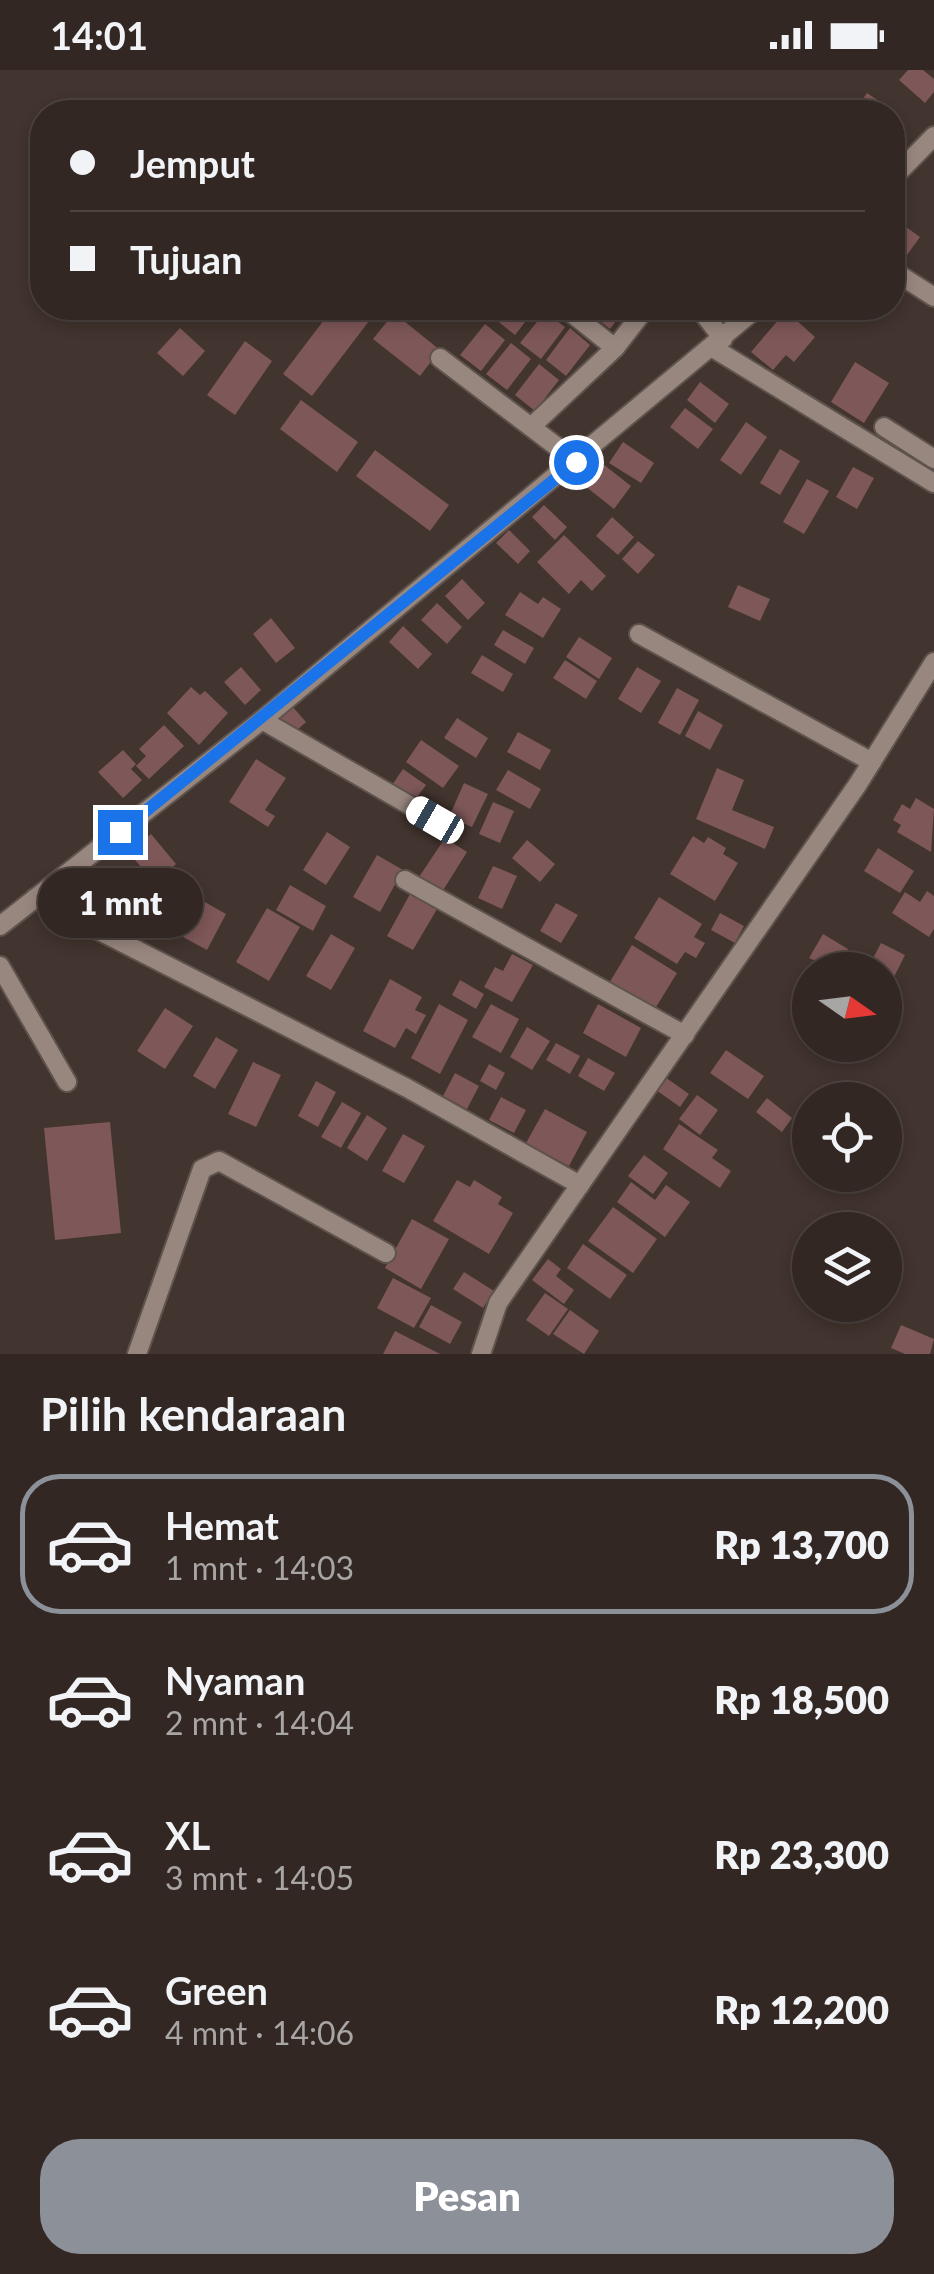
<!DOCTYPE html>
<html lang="id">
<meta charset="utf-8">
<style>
:root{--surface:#322722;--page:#3a2f2a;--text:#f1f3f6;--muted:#a8a5a5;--line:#4d4440;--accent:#8c9099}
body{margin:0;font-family:Lato,sans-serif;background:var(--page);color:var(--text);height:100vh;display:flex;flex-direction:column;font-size:38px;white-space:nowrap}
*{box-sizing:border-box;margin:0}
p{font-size:32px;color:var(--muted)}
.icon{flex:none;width:55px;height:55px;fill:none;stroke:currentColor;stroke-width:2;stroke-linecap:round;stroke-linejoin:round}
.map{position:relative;height:1284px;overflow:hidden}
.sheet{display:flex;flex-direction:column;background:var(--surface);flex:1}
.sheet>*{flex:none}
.hud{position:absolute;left:30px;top:30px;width:875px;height:220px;border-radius:40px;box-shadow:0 5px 15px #0003,0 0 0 2px var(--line);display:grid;align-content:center;height:220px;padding:0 40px;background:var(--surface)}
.needle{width:65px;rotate:104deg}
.buttons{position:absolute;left:792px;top:882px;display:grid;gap:20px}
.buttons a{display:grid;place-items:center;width:110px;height:110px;border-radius:50%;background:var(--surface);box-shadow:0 5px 15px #0003,0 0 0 2px var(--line);font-size:50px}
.end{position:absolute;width:45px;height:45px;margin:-22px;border:12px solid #1a73e8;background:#fff;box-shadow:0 0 0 5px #fff}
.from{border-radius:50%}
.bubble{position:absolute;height:70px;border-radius:35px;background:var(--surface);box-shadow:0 5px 15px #0003,0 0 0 2px var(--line);font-size:32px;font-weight:800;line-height:70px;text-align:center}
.car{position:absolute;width:30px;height:60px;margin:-30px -15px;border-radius:12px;box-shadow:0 0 8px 2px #0007;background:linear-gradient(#fff 24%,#345 0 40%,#fff 0 76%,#345 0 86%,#fff 0)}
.hud b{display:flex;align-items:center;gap:35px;height:95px;font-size:38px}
.hud b+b{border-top:2px solid var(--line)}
.hud i{width:25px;height:25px;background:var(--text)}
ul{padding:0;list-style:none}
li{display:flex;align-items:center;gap:30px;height:140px;margin:0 20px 15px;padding:0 20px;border:5px solid transparent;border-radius:40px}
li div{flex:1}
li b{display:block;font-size:38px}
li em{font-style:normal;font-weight:800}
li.active{border-color:var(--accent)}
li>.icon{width:90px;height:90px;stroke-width:1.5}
h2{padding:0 40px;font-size:45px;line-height:120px}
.button{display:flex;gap:20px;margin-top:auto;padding:20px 40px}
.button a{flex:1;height:115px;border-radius:40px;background:var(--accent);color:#fff;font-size:40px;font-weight:800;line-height:115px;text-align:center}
.status{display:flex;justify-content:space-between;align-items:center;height:70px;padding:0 50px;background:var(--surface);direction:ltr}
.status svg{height:28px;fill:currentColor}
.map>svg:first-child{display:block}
</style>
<div class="status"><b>14:01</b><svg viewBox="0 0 49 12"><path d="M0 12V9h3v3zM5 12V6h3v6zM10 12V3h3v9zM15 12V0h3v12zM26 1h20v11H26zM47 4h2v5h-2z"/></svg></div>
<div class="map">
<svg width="934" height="1284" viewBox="0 0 934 1284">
<rect width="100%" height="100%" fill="#42342e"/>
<g fill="#7e5758">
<path d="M908,0H923L934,9V22L925,33L899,10Z"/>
<path d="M867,23L888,37L884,42H854Z"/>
<path d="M892,147L920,167L907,185L892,175Z"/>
<path d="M333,238H351L369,251L312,326L283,304Z"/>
<path d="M504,238H536L515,265L495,249Z"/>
<path d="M594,238H626L610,259L590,243Z"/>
<path d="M786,241L815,267L794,292L786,285L773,300L751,282Z"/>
<path d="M545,242L565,257L541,289L520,273Z"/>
<path d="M394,243L440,280L420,306L373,269Z"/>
<path d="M485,254L505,270L481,301L460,285Z"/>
<path d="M180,258L205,281L183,306L157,283Z"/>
<path d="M570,258L590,275L566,306L546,290Z"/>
<path d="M245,271L272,291L235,345L207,325Z"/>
<path d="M511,273L531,289L507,320L486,304Z"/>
<path d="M855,292L889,313L864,353L831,332Z"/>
<path d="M539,294L559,310L535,341L515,325Z"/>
<path d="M700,312L729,334L715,353L687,330Z"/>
<path d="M301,330L358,372L337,402L280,359Z"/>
<path d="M685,338L713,359L698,379L670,357Z"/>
<path d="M746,352L767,367L741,405L720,390Z"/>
<path d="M623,372L654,393L641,413L609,393Z"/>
<path d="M780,379L800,391L780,425L760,413Z"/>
<path d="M375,380L449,435L430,461L356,406Z"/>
<path d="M603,394L631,416L614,439L585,416Z"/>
<path d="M853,397L874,408L857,439L836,427Z"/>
<path d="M807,409L829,421L804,464L783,452Z"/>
<path d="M544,435L567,457L555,470L532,447Z"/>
<path d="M612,447L634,467L618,485L596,466Z"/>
<path d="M509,460L530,481L518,494L496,473Z"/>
<path d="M564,465L606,506L592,521L581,510L569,524L537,492Z"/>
<path d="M638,471L655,485L638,504L622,489Z"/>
<path d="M462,509L485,533L468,550L445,526Z"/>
<path d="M738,515L770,529L760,551L728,537Z"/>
<path d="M520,522L538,534L543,527L561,539L543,568L505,545Z"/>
<path d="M437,533L462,557L447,574L421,550Z"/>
<path d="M271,548L295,578L276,593L253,564Z"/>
<path d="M403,556L432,584L418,599L389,572Z"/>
<path d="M503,560L534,578L525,594L494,575Z"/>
<path d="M579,567L612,588L599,609L566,587Z"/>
<path d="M482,585L513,604L503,622L471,603Z"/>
<path d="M565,590L597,611L586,629L553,608Z"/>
<path d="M241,597L261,620L245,635L224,612Z"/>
<path d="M637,597L661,611L641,643L618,629Z"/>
<path d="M191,617L200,625L205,621L228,643L199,675L167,643Z"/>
<path d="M677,618L699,630L680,665L658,653Z"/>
<path d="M292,636L306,652L294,663L280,648Z"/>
<path d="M698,641L723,655L710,680L685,666Z"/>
<path d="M457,648L488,668L476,688L444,668Z"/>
<path d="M164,655L184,676L149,709L136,696L146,686L139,679Z"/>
<path d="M518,662L551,680L540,700L507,682Z"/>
<path d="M421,670L459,696L443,718L406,692Z"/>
<path d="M123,680L136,694L131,699L142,710L123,728L98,702Z"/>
<path d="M256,689L286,708L265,740L275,746L268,757L229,732Z"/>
<path d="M717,698L744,710L732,740L774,757L765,779L696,749Z"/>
<path d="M403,699L426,715L412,734L390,718Z"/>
<path d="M508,700L541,719L530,739L496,720Z"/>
<path d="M464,713L488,724L472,757L449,747Z"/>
<path d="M916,728L934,739L931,782L897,762L901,755L893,750L902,734L910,739Z"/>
<path d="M493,732L514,741L500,773L479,764Z"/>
<path d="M327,762L350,777L326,815L303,800Z"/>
<path d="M151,764L176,794L155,813L129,783Z"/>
<path d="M693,766L704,773L708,767L726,778L723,784L738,793L715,831L670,804Z"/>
<path d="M445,768L467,782L442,822L419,807Z"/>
<path d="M527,770L555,794L540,812L512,788Z"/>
<path d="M878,778L914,801L900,823L864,801Z"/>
<path d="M377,785L403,800L380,842L353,827Z"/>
<path d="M126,796L153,825L134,843L107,813Z"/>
<path d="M493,796L517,806L502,839L478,828Z"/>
<path d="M290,815L326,836L313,861L276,840Z"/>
<path d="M927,821L934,826V859L929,867L892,843L905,822L920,832Z"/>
<path d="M410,824L437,839L413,880L387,866Z"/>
<path d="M659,827L702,854L694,867L705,873L696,888L685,882L677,894L634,868Z"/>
<path d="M203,831L226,844L207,880L183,867Z"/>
<path d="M556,833L578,845L561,873L540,861Z"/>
<path d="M267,838L300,857L269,911L236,892Z"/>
<path d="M720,843L744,856L735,873L711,860Z"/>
<path d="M331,864L355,878L331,920L306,906Z"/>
<path d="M823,864L848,879L836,900L809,888Z"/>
<path d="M881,873L905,885L885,925V900H867Z"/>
<path d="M632,875L677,903L653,942L608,915Z"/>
<path d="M512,884L533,895L512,932L484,917L495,897L503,901Z"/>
<path d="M390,909L422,927L415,940L426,945L416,964L406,958L395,978L363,961Z"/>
<path d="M460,910L484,924L476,939L452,925Z"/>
<path d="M439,934L468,950L440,1004L411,988Z"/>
<path d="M491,934L519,949L501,983L472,967Z"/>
<path d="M598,934L641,958L626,987L583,963Z"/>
<path d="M165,938L193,956L165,999L137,981Z"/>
<path d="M527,957L550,971L532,1000L510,987Z"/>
<path d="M216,967L238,980L215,1019L193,1006Z"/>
<path d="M556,973L580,986L570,1004L546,990Z"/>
<path d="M726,980L764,1006L748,1029L710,1003Z"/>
<path d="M588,988L615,1003L604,1021L578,1006Z"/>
<path d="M253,992L281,1005L256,1057L228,1044Z"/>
<path d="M489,994L505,1003L496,1020L480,1011Z"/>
<path d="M455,1003L479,1016L467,1039L443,1026Z"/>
<path d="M665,1007L689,1024L680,1037L656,1020Z"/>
<path d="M316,1011L336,1022L318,1057L298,1046Z"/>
<path d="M697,1025L718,1040L700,1065L679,1049Z"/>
<path d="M501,1027L526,1040L514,1063L489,1050Z"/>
<path d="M767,1028L792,1048L782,1062L756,1042Z"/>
<path d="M342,1032L361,1043L341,1078L321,1067Z"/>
<path d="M545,1039L587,1062L569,1096L526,1073Z"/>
<path d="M367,1045L387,1058L367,1091L347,1078Z"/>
<path d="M110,1052L121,1163L55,1170L44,1058Z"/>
<path d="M679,1054L718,1080L712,1088L731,1101L720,1118L663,1079Z"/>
<path d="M403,1064L425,1076L404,1113L382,1101Z"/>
<path d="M644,1085L668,1103L653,1124L628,1106Z"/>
<path d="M457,1110L470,1117L474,1110L502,1127L498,1134L513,1143L489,1184L433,1151Z"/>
<path d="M631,1112L655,1130L666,1115L690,1132L665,1167L617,1132Z"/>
<path d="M613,1137L657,1169L633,1203L588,1171Z"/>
<path d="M412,1149L449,1169L421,1219L385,1198Z"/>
<path d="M583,1174L627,1205L610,1229L567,1198Z"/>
<path d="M548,1189L561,1199L556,1206L574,1220L564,1234L532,1210Z"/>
<path d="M464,1202L494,1221L483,1238L453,1219Z"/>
<path d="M393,1208L431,1228L414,1258L377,1238Z"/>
<path d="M545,1223L568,1239L549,1266L526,1250Z"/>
<path d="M431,1235L462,1252L450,1274L419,1257Z"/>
<path d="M570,1240L599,1261L584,1284L553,1264Z"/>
<path d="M901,1255L934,1269L930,1284H905L891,1278Z"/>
<path d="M395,1261L440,1284H383Z"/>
</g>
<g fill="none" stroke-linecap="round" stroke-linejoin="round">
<g stroke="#5e534d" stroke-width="22">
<g id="minor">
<path d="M892,109L934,66"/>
<path d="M892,200L934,227"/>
<path d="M565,238L615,278"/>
<path d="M699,238L723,269"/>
<path d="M713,278L934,413"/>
<path d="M440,288L577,392"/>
<path d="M533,355L615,278L646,238"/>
<path d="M884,357L934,389"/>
<path d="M639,564L872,692"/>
<path d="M262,650L435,750"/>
<path d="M405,810L685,965"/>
<path d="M35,828L407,1018L580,1115"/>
<path d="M0,856L262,650L757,238"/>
<path d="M0,896L67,1012"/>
<path d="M137,1284L202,1099L219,1091L386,1183"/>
<path d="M481,1284L498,1233L858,714L934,592"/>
</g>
</g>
<use href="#minor" stroke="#98877f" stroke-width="18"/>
</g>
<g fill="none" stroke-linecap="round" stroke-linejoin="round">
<path stroke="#1a73e8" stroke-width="12" d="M120,762L576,392"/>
</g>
</svg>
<div class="buttons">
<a><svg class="needle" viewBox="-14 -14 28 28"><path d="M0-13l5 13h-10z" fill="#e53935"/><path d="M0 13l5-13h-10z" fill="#a8a5a5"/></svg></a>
<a><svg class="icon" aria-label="locate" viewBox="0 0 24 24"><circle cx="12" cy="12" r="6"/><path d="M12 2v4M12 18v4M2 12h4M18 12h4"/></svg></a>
<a><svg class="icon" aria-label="layers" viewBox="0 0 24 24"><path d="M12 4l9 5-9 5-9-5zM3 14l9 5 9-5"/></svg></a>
</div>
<i class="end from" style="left:576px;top:392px"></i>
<i class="end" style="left:120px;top:762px"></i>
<div class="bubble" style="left:38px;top:798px;width:165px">1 mnt</div>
<i class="car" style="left:435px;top:750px;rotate:300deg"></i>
<div class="hud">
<b><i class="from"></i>Jemput</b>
<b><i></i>Tujuan</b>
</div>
</div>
<section class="sheet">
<h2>Pilih kendaraan</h2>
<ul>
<li class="active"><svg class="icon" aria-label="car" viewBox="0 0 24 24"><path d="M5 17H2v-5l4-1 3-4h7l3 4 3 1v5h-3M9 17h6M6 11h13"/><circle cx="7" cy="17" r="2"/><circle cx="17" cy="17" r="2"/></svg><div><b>Hemat</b><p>1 mnt · 14:03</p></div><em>Rp 13,700</em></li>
<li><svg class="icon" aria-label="car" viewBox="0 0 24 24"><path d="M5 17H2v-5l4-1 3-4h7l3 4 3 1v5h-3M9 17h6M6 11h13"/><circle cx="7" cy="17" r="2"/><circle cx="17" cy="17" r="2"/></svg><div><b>Nyaman</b><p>2 mnt · 14:04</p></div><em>Rp 18,500</em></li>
<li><svg class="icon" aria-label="car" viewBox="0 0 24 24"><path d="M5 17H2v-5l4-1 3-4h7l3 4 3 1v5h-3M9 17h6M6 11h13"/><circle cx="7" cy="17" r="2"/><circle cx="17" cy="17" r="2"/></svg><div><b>XL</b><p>3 mnt · 14:05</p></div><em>Rp 23,300</em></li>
<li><svg class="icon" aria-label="car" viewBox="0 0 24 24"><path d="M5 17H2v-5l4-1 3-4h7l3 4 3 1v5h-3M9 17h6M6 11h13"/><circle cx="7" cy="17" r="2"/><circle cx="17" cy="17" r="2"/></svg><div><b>Green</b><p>4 mnt · 14:06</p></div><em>Rp 12,200</em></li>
</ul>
<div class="button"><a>Pesan</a></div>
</section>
